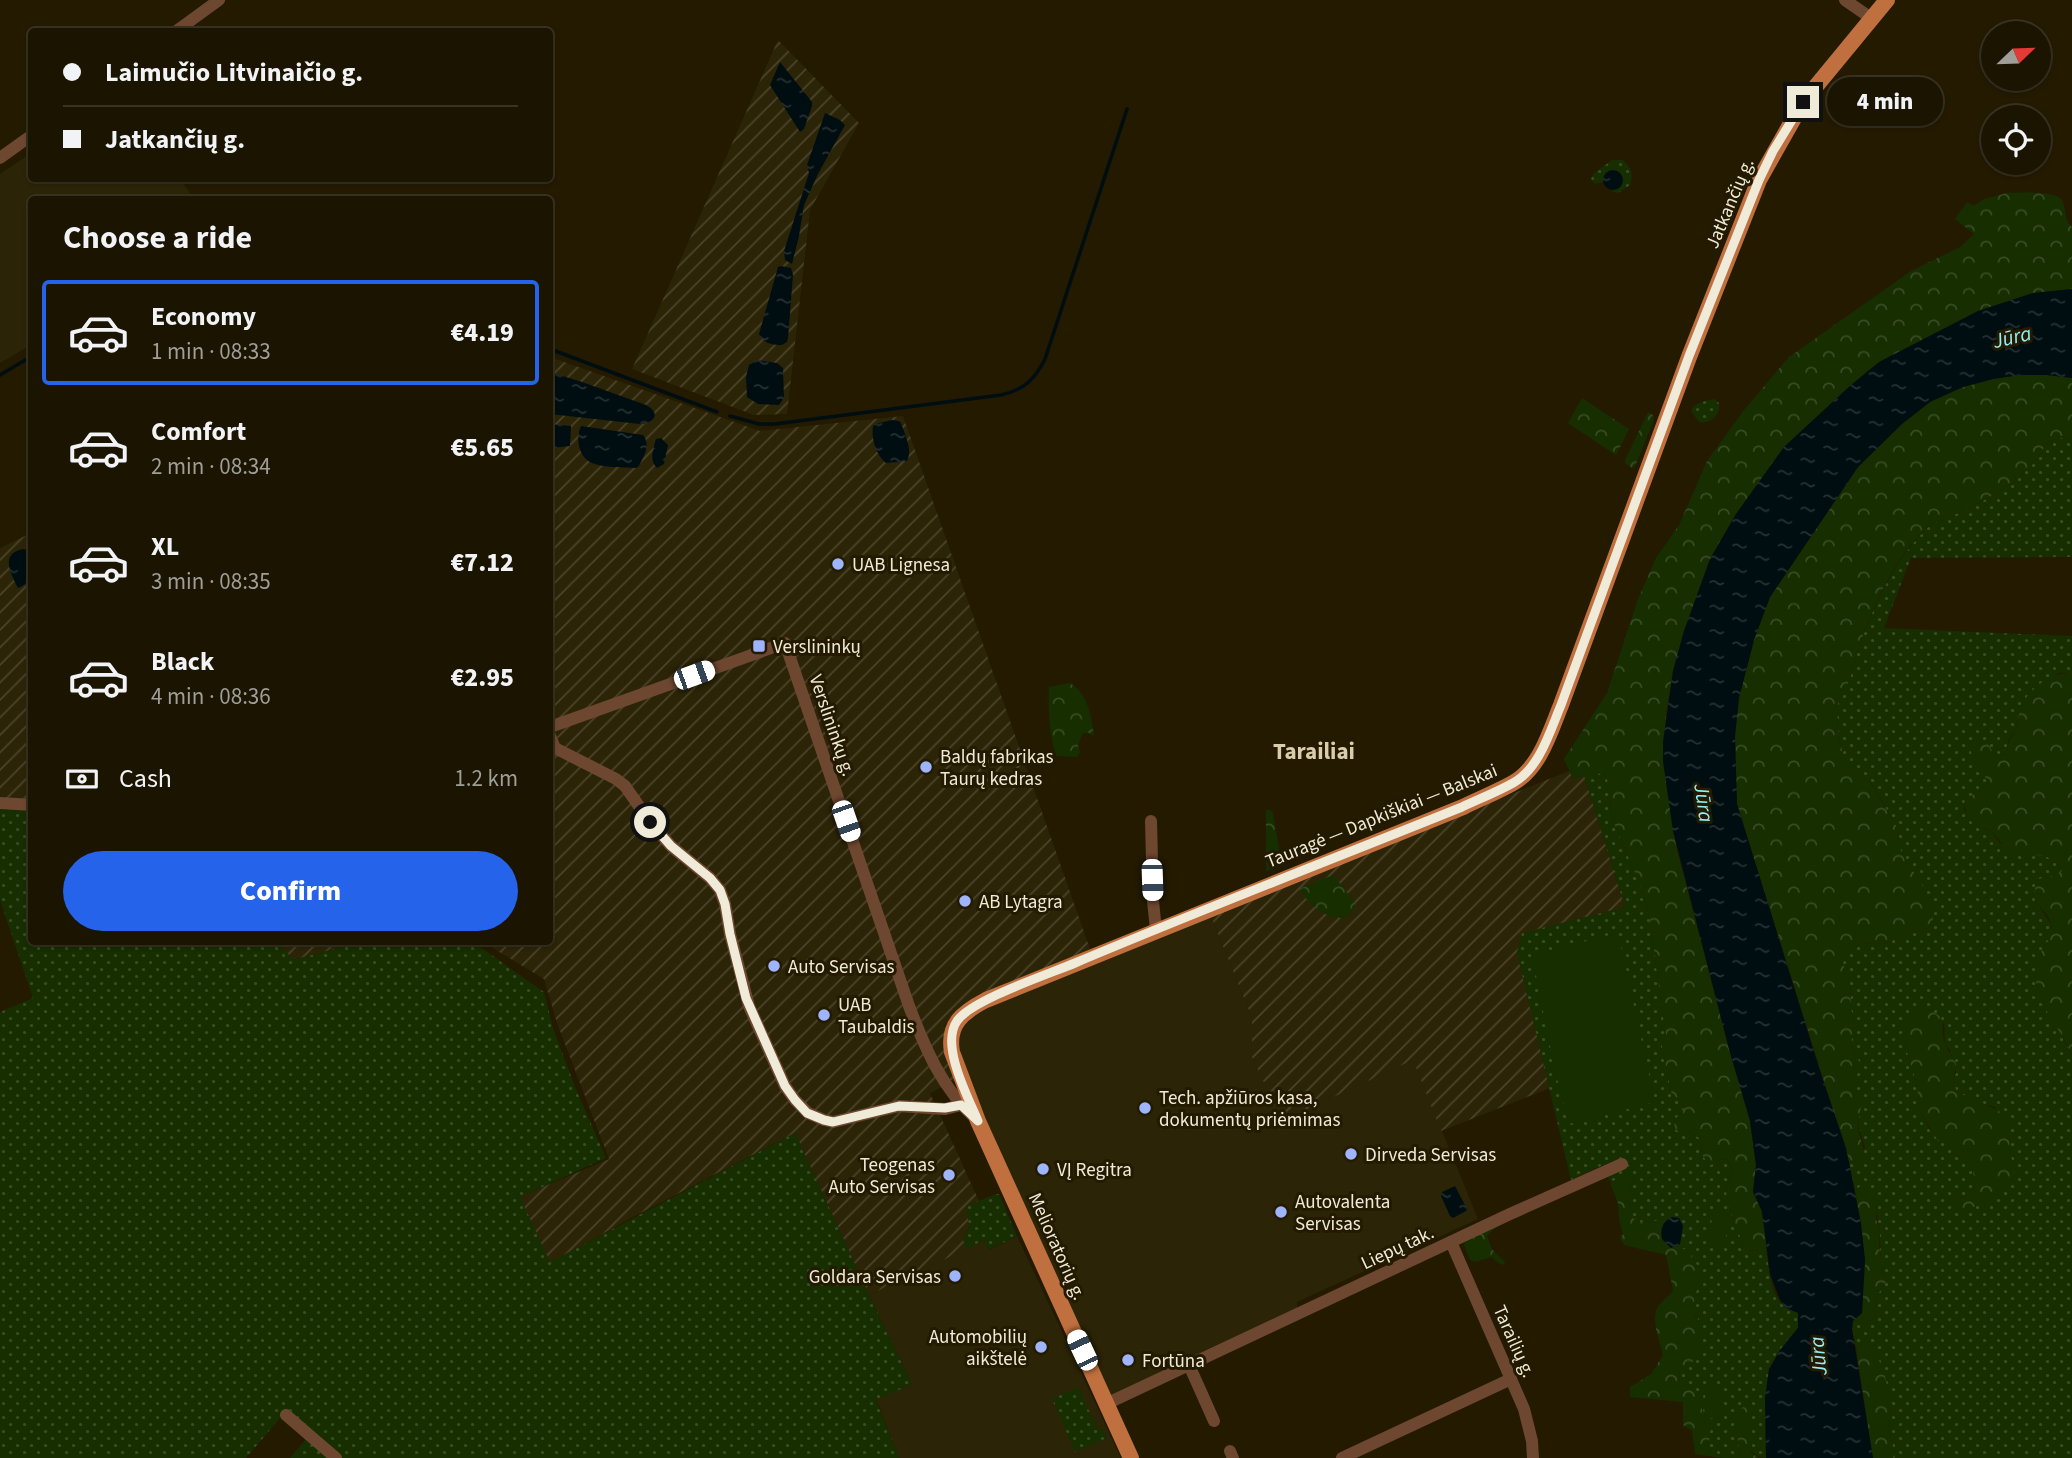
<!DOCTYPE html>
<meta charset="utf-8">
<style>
:root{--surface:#1a1400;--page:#231d0a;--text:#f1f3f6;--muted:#9f9e99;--line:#383322;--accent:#2563eb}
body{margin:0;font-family:"Source Sans 3",sans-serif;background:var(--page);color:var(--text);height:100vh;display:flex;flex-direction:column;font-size:26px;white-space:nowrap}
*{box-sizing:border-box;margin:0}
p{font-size:23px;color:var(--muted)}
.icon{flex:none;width:38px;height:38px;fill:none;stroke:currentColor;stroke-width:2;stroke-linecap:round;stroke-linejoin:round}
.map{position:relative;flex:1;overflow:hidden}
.details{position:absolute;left:28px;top:196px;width:525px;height:749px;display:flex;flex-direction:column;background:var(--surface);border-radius:7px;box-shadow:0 2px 5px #0004,0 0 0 2px var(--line)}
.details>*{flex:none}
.hud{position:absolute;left:28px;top:28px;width:525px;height:154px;border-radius:7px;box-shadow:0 2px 5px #0004,0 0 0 2px var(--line);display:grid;align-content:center;height:154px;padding:0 35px;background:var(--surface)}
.needle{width:46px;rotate:67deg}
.fabs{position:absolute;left:1981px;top:21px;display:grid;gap:14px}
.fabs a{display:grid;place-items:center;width:70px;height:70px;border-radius:50%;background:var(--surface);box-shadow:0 2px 5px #0004,0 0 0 2px var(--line);font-size:35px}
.end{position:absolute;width:32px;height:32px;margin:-16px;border:9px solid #f0ebd9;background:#111;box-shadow:0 0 0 4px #111}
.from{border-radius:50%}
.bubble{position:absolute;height:49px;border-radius:24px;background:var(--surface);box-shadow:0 2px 5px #0004,0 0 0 2px var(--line);font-size:23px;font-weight:800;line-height:49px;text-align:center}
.car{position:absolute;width:21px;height:42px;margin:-21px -10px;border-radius:9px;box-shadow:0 0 5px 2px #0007;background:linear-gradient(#fff 24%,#345 0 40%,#fff 0 76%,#345 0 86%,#fff 0)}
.hud b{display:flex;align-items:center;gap:24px;height:66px;font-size:26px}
.hud b+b{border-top:2px solid var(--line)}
.hud i{width:18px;height:18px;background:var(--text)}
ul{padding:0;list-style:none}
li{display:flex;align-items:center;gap:21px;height:105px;margin:0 14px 10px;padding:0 21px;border:4px solid transparent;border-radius:7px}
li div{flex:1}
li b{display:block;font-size:26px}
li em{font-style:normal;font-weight:800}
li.selected{border-color:var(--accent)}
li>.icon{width:63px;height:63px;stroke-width:1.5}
h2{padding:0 35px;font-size:32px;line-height:84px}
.pay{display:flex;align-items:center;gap:18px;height:77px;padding:0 35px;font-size:26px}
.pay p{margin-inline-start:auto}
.action{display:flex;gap:14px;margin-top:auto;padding:14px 35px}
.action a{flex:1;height:80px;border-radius:42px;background:var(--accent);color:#fff;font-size:28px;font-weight:800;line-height:80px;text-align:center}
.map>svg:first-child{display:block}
</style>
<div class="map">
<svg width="2072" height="1458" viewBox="0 0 2072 1458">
<defs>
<pattern id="industrial-furrows" width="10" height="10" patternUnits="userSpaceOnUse" patternTransform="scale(1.75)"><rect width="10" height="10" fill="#2c2407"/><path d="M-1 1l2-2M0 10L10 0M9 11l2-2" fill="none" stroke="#4b442b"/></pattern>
<pattern id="grass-dots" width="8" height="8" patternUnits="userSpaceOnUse" patternTransform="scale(1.75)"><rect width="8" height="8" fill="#162e00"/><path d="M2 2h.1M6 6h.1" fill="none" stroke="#384c25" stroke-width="1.8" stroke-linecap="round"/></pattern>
<pattern id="forest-crowns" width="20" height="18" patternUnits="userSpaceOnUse" patternTransform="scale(1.75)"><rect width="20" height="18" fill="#162e00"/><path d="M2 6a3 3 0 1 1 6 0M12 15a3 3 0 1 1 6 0" fill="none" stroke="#384c25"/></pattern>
<pattern id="water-ripples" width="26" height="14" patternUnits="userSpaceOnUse" patternTransform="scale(1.75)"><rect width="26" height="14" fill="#000e11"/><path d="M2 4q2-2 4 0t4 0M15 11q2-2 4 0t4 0" fill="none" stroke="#263133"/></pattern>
</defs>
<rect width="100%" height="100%" fill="#231a00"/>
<g fill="#2c2407">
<path d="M31,153L32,178L180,179L194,199L32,200L31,345L0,363V174Z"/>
<path d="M1210,914L1252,1018V1057L1283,1120L1413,1060L1478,1219L1297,1302L1298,1314L1113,1401L985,1119L961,1056L959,1042L960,1033L970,1019L997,1003Z"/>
<path d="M1017,1236L1121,1458H899L876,1399L912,1384L869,1295L984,1240L989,1250Z"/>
</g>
<g fill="url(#industrial-furrows)">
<path d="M778,40L859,123L810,210L787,414L754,415L632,369Z"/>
<path d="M550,357L760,431L903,416L1090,949L971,1001L956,1011L945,1025L944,1045L955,1081L930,1093L979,1201L967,1206L969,1226L963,1242L966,1249L869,1295L795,1133L631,1218L550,1263L519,1197L609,1159L557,1023L544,979L483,942H550Z"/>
<path d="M31,533V805L0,803V548Z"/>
<path d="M1569,771L1573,778L1584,775L1625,907L1522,934L1517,953L1550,1088L1441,1131L1413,1060L1282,1121L1252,1057V1018L1210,914Z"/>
<path d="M278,942H361L293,960Z"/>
</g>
<g fill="url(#grass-dots)" fill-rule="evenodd">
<path d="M1612,160H1623C1631,168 1634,174 1630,185L1618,193L1611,191L1622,184L1605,175L1603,182L1595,184L1591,179L1593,174Z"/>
<path d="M1714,399L1719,403C1721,416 1710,424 1699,422L1691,411C1695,402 1705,401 1714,399Z"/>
<path d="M2059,438L2072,439V557L1911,558L1884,628L2072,636V672L2059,673L2021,708L2016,728L2008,741L2007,754L2000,755L1992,751L1974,762L1989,780L1982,790L1965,799L1964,810L1970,820L1978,826L1991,831L2000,843L2029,855L2040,854L2052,859L2063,871L2050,877L2039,879L2035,901L2051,924L2053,934L2041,952L2036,983L2040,996L2072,1055V1458H1895L1889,1429L1891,1407L1886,1390L1868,1344L1856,1347L1852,1329L1853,1321L1867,1324L1874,1319L1876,1297L1886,1282C1880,1267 1880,1250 1880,1235C1879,1224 1876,1215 1877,1205L1859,1187L1856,1196L1849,1161L1857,1162L1865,1147L1858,1125L1861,1103L1853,1087L1855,1052L1851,1045L1854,1017L1851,1010L1850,982L1842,964L1846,953L1862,943L1882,944L1933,926L1919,878L1906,863L1899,846L1898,829L1870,781C1865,779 1858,778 1855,775C1840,762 1834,718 1839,699C1840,693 1846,687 1849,681C1853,671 1854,660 1858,650C1873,607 1892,564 1925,530C1933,522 1947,518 1958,513C1994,496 2028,479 2047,442ZM1944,1023L1945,1045L1950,1050L1956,1072L1953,1083L1957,1092L1977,1102L1995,1107L2009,1136L2011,1161L2014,1167L1954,1210L1955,1199L1971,1194L1975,1183L1972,1166L1953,1153L1949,1145L1930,1130L1921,1113L1915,1077L1902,1036Z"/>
<path d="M1598,773L1606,777L1610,787L1611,816L1641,887L1647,907L1651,929L1666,1036L1662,1046L1672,1096C1679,1099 1684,1100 1684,1109L1674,1121L1688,1132L1702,1139L1701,1151L1717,1162L1720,1160L1726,1159L1732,1168L1726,1191L1732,1216L1745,1249L1753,1251L1766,1249C1769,1267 1770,1298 1787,1308C1790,1310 1795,1311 1798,1312V1328L1787,1341L1765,1397L1766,1458C1750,1457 1745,1441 1737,1429L1740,1458C1729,1458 1719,1458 1708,1456L1711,1421H1702V1402L1680,1382L1679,1372L1699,1321L1693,1311L1694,1294L1658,1221L1640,1222L1631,1217V1209L1627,1201L1633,1179L1628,1176L1610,1182L1603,1165L1571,1180L1517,953L1522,933L1625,907L1584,775Z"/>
<path d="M0,809L31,811L32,942H278L293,960L361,942H473L544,992L553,1028L575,1087L606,1158L520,1197L550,1262L795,1133L869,1295L912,1384L876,1400L899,1458H290L306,1439L281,1417L246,1458H0V1012L33,998L0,900Z"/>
<path d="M996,1194H999L1017,1236L988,1250L984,1240L966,1249L963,1242L969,1226L966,1206Z"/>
<path d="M1078,1387L1098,1430L1103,1429L1107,1438L1075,1452L1052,1399Z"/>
</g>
<g fill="url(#forest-crowns)">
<path d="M2005,193C2016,193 2057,190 2062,200C2067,209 2063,219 2072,227V289L2033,293L1978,311L1880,362L1851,385L1784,447L1736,514L1710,559L1684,631L1673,671L1666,715L1663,761L1676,846L1729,1049L1750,1121L1756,1165L1753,1191L1761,1210L1766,1236V1249L1753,1251L1745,1249L1732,1216L1726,1191L1732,1168L1726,1159L1720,1160L1711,1165C1701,1158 1701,1151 1702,1139L1688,1132L1681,1133L1675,1129L1674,1121L1684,1109C1684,1100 1679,1099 1672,1096L1662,1046L1666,1036L1651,929L1647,907L1641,887L1611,816L1610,787L1606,777L1598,773L1573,779L1564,759L1607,693L1638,599L1656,558L1679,525L1707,461L1744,410L1789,357L1911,271L1960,247L1974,234L1955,219L1967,202L1974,206C1987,195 1992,199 2005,193Z"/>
<path d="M2020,375H2046L2072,378V439L2059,438L2047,442C2028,479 1994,496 1958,513C1947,518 1933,522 1925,530C1891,563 1873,607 1858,650C1854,660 1853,671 1849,681C1847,687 1841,693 1839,699C1834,718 1840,762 1855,775C1858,778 1865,779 1869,780L1898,829L1899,846L1906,863L1919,878L1927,895L1933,910V926L1882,944L1862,943L1846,953L1843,964L1850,982L1851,1010L1854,1017L1851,1045L1859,1061L1861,1069C1845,1090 1860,1087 1861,1106C1861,1114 1857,1121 1858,1129C1860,1140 1865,1146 1863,1157L1857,1162L1849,1161L1737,804L1735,736L1739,698L1754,640L1770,597L1858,467L1902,424L1930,402L1963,387L1993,379Z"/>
<path d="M1582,398L1629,429L1616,455L1568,423Z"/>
<path d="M1648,412L1653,415L1654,420L1635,466L1632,468L1625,463V460Z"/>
<path d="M2072,672V1055C2063,1032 2038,1006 2036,982C2035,974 2037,963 2040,955C2043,945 2054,939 2052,926C2046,903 2025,908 2039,879L2050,877L2062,871C2047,846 2034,860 2013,853C2002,848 1999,836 1989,830C1986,828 1982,828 1979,827C1967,821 1964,811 1965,799L1982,790L1988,781L1974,762L1969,746L1975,742L1988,743L1992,751L2000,755L2007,754C2008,739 2011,740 2016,728C2019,722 2018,716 2020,711C2026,689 2051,673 2072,672Z"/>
<path d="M1069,683C1087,690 1091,716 1094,734L1093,736L1089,733H1083L1078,745L1080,752L1077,757L1056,756C1049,732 1048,711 1049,687Z"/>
<path d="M1266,810H1270L1273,813L1281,861L1276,868L1266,871Z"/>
<path d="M1333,875L1356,904C1345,936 1309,906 1299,889Z"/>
<path d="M1922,1008C1952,1017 1938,1023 1945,1043C1947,1050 1953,1057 1956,1064L1953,1083L1957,1092C1965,1096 2001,1110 2004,1115C2009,1124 2009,1138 2010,1147C2010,1155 2013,1162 2014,1168C2016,1194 1977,1206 1958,1212L1954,1210L1951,1203L1955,1199L1971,1194L1975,1183L1972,1166L1953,1153L1949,1145L1938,1141L1921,1113L1915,1077L1902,1036L1905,1017L1911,1011Z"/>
<path d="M1628,1175L1633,1179L1627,1201L1631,1209V1217L1640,1222L1658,1221L1662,1225V1239L1671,1248L1677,1247L1690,1251L1692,1260C1710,1272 1690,1295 1694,1312C1695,1319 1697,1315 1699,1322C1702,1331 1699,1346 1700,1356L1679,1372L1680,1382L1695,1388L1702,1402V1420L1711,1421L1708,1456L1695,1454L1692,1431L1683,1425V1402L1630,1397V1387L1651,1374L1663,1355C1660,1341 1651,1322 1657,1308C1661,1301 1669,1297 1673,1290L1666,1255L1624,1245L1620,1238L1623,1234L1619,1220L1618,1203L1610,1183Z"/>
<path d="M1865,1184L1870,1190L1877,1205L1876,1219L1880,1232L1879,1245L1883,1274L1886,1282L1876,1297L1874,1319L1867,1324L1853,1321L1862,1313L1865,1260L1856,1196L1859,1187Z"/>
<path d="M1499,1224L1487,1236L1492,1249L1505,1262L1504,1265L1498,1263L1492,1257L1475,1262L1470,1260L1464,1245L1466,1240Z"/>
<path d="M1868,1344L1874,1350L1884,1371L1891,1407L1889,1429L1895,1458H1873L1872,1453L1856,1347Z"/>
<path d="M1744,1407L1749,1409C1755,1424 1746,1440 1752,1454L1760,1458H1740L1737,1429L1739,1409Z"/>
</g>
<g fill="#162e00">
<path d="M1618,933L1655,1102L1569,1124L1555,1071L1532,955Z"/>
<path d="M1713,1212L1729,1214L1725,1247L1708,1245Z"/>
<path d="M1706,1385L1723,1386L1722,1419L1704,1418Z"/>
</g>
<g fill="url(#water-ripples)">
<path d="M780,62L812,102V106L804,129L800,132L770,85Z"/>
<path d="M825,113L840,120L845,125L818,174L804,205L799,236L792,264L785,260L784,251L809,173L807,165Z"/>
<circle cx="1613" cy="180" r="10"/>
<path d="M781,266L791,268L793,275L788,338L787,342L782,345C772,345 763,343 759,334L778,267Z"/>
<path d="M2072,289V378L2046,375H2020L1993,379L1963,387L1930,402L1902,424L1858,467L1770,597L1754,640L1739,698L1735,736L1737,804L1820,1071L1846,1148L1861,1223L1865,1260L1862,1313L1853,1321L1852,1329L1873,1458H1766L1765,1397L1769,1369L1780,1350L1798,1328V1313L1786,1308L1780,1300L1770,1274L1762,1211L1753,1192L1756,1165L1750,1121L1729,1049L1673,831L1663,761V742L1673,671L1684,631L1710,559L1736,514L1784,447L1851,385L1879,362L1978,311L2033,293Z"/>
<path d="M758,360L777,363L783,368L784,398L779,405L758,404L747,397L746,377L749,365Z"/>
<path d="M550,372L582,382L646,405C661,413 655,423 640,424L550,414Z"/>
<path d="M892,420L899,421L901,423C905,435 913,450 907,461L886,463C876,455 871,439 873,426L879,423Z"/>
<path d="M550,424L571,426L570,446L552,448L550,453Z"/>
<path d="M581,426L643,435C651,445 644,456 639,466L636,468C623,467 607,468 595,464C579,460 575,439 581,426Z"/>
<path d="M661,438L668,445L664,464L657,468C649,460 653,449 656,439Z"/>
<path d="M23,549L31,551C32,566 35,582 18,588C10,572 0,554 23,549Z"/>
<path d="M1455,1186L1467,1209L1466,1211L1453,1218L1450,1216L1441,1196L1442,1192Z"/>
<path d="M1672,1217L1679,1218L1683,1226L1680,1244L1671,1248L1662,1239C1660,1229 1662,1222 1672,1217Z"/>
</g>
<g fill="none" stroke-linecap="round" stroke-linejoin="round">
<g stroke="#000e11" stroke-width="3.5">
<path d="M550,349L717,412"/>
<path d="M0,375L32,356"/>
<path d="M730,416L759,424H775L1001,395C1024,390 1035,379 1045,359L1127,109"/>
</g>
<g stroke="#6e4730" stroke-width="12">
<path d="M1845,0L1871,18"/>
<path d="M175,32L219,0"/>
<path d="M0,158L32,135"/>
<path d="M550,727L785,643L909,1006C925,1048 942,1089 976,1119"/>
<path d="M550,736L555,748L616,779L625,786L650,822L671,846L710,878L720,890L725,904L730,934L749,1006L785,1086L795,1100L808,1113L824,1120L833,1122L899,1106L945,1109L961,1105"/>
<path d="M0,803L32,805"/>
<path d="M1151,821L1153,901L1156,930"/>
<path d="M1451,1242L1524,1409L1532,1441L1533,1458"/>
<path d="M1189,1365L1214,1421"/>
<path d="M1106,1404L1510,1214L1622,1164"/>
<path d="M286,1415L336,1458"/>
<path d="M1230,1451L1233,1458"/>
<path d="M1342,1458L1511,1379"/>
</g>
<path stroke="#c0703e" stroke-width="16" d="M1131,1458L978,1121L952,1052C947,1024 963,1012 986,1000L1463,807C1479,799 1497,792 1513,783C1540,768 1550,732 1561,705L1689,357L1759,180L1803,102L1887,0"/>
</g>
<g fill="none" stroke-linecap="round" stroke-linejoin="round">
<path stroke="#f0ebd9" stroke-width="9" d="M650,822L671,846L710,878L720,890L725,904L730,934L746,998L785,1086L795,1100L807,1113L824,1120L833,1122L899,1106L945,1108L961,1105L978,1121C968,1097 940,1045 957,1021C971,1000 1049,974 1075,963C1203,909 1333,859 1462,807C1479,799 1497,792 1513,783C1540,768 1550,731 1561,705L1689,356L1759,180L1773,151L1803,102"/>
</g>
<g fill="#9eb4fd" stroke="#231a00" stroke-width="2.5">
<circle cx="838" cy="564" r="7"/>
<rect x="752" y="639" width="14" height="14" rx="3.5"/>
<circle cx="926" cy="767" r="7"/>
<circle cx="965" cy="901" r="7"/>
<circle cx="774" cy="966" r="7"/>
<circle cx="824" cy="1015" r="7"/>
<circle cx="1145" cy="1108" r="7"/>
<circle cx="1351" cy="1154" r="7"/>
<circle cx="1043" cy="1169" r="7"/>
<circle cx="949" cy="1175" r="7"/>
<circle cx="1281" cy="1212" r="7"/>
<circle cx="955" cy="1276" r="7"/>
<circle cx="1041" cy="1347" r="7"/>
<circle cx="1128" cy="1360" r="7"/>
</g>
<g text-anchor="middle" stroke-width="6" stroke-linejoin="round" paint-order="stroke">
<g font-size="19" fill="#f0ebd9" stroke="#231a00">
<text transform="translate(1729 203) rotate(-67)" y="7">Jatkančių g.</text>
<text transform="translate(833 725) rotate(71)" y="7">Verslininkų g.</text>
<text transform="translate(1381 815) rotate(-22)" y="7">Tauragė — Dapkiškiai — Balskai</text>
<text transform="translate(1058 1246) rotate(66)" y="7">Melioratorių g.</text>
<text transform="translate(1397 1247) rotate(-25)" y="7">Liepų tak.</text>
<text transform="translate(1515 1341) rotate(66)" y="7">Tarailių g.</text>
</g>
<g font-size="19" fill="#f0ebd9" stroke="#231a00" text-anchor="start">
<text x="852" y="571">UAB Lignesa</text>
<text x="773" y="653">Verslininkų</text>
<text x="940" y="763">Baldų fabrikas<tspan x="940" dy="22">Taurų kedras</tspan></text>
<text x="979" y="908">AB Lytagra</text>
<text x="788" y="973">Auto Servisas</text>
<text x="838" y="1011">UAB<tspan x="838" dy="22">Taubaldis</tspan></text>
<text x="1159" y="1104">Tech. apžiūros kasa,<tspan x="1159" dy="22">dokumentų priėmimas</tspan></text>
<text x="1365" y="1161">Dirveda Servisas</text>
<text x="935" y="1171" text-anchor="end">Teogenas<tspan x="935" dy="22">Auto Servisas</tspan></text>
<text x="1057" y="1176">VĮ Regitra</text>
<text x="1295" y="1208">Autovalenta<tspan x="1295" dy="22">Servisas</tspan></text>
<text x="941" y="1283" text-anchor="end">Goldara Servisas</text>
<text x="1027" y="1343" text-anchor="end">Automobilių<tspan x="1027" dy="22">aikštelė</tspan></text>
<text x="1142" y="1367">Fortūna</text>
</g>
<g font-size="21" font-style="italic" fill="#93eff8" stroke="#231a00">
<text transform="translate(2012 337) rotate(-13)" y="7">Jūra</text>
<text transform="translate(1704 803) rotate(82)" y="7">Jūra</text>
<text transform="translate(1818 1356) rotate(-95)" y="7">Jūra</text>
</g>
<g font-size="23" font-weight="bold" fill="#d8ceab" stroke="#231a00">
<text x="1314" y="759">Tarailiai</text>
</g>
</g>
</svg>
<div class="fabs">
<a><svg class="needle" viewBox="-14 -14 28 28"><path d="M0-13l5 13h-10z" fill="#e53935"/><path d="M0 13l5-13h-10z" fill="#9f9e99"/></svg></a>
<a><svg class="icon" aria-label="locate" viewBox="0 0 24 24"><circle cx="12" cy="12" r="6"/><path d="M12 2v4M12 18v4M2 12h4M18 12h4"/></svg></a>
</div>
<i class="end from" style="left:650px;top:822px"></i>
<i class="end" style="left:1803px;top:102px"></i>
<div class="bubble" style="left:1827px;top:77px;width:116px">4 min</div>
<i class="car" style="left:694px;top:675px;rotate:70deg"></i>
<i class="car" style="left:846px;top:821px;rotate:161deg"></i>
<i class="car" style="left:1152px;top:880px;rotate:178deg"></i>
<i class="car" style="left:1082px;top:1350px;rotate:335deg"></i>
<div class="hud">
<b><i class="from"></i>Laimučio Litvinaičio g.</b>
<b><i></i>Jatkančių g.</b>
</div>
<section class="details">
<h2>Choose a ride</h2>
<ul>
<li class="selected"><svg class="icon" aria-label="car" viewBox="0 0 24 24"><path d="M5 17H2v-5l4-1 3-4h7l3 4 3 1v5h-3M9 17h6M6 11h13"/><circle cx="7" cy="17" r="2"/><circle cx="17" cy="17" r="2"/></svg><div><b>Economy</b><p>1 min · 08:33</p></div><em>€4.19</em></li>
<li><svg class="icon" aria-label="car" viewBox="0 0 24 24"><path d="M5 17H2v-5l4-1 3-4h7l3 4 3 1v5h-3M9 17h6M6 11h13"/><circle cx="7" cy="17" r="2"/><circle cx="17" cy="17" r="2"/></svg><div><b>Comfort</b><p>2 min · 08:34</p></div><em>€5.65</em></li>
<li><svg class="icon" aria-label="car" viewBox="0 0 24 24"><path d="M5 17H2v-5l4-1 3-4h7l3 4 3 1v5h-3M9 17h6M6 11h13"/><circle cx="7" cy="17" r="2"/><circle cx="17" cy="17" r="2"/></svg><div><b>XL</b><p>3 min · 08:35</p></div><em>€7.12</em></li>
<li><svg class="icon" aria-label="car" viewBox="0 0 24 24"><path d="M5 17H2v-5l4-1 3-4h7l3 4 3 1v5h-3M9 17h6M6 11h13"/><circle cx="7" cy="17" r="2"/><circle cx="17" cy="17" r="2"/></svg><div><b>Black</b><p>4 min · 08:36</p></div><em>€2.95</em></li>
</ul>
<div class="pay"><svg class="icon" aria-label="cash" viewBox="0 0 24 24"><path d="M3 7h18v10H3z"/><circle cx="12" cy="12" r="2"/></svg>Cash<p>1.2 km</p></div>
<div class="action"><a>Confirm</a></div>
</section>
</div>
